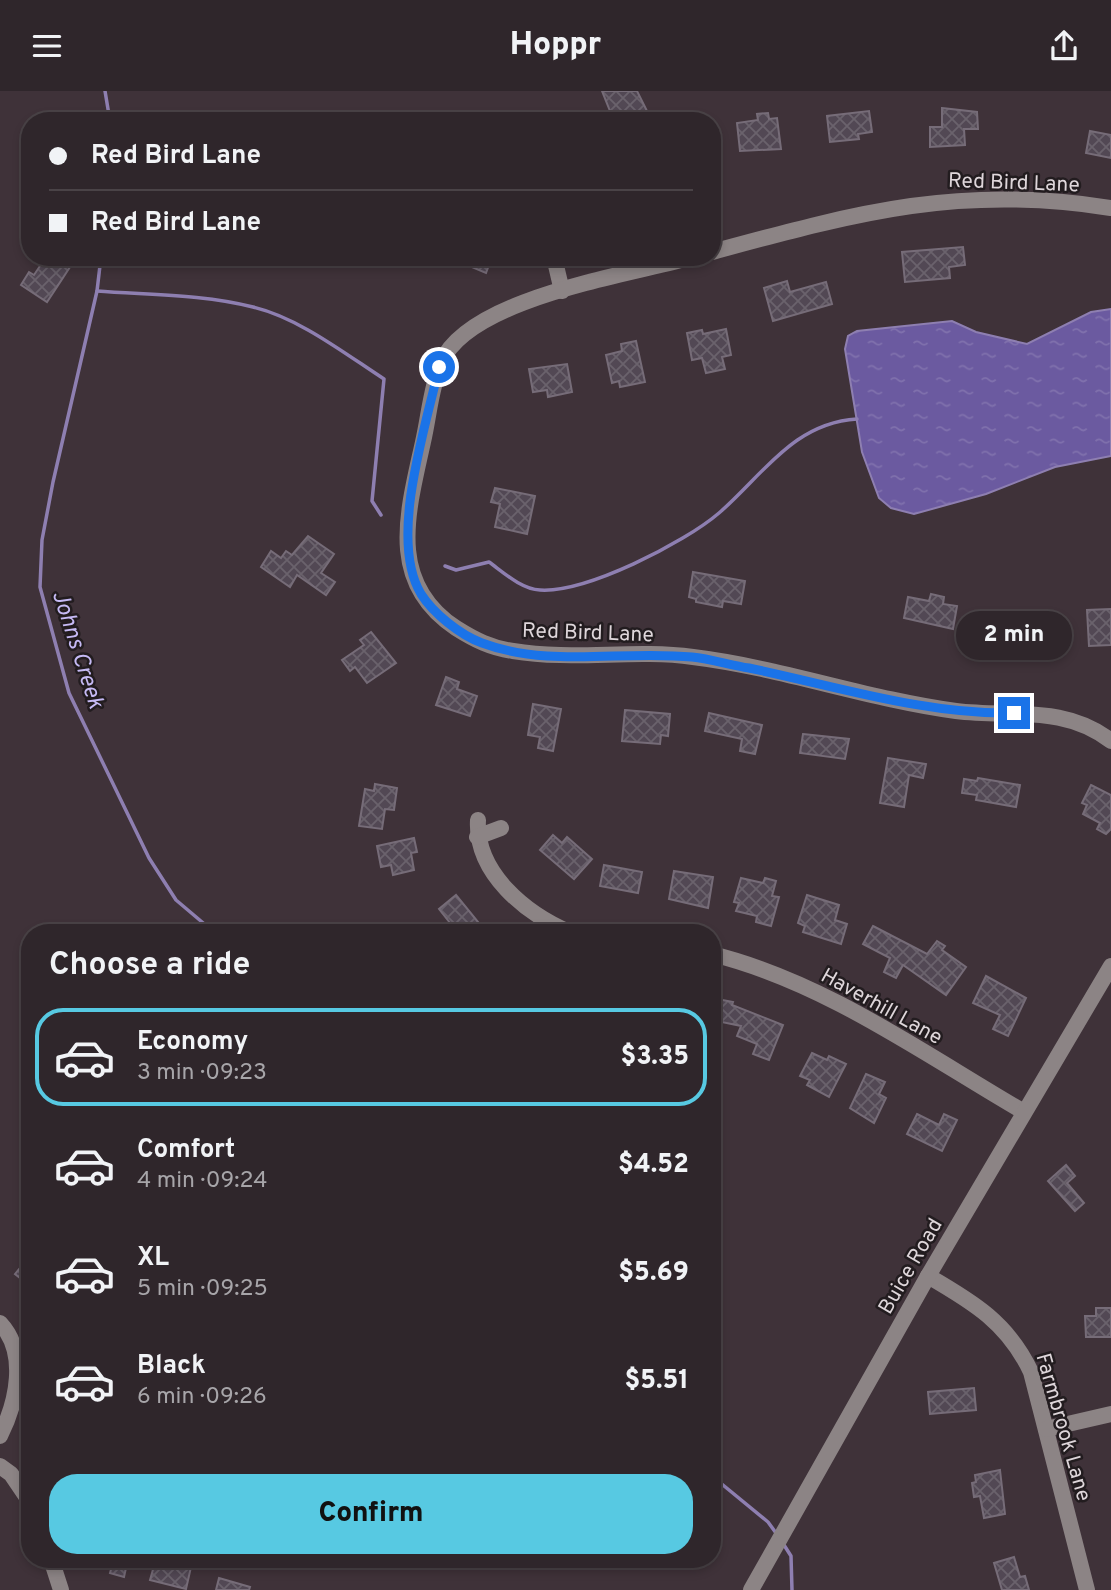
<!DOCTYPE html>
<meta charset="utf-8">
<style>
:root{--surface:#2f262b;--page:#372e33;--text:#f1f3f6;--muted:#a7a5a9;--line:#4a4347;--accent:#57c9e2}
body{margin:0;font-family:Overpass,sans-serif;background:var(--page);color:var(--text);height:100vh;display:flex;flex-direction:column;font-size:26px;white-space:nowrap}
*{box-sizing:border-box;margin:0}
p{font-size:23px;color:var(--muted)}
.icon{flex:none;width:38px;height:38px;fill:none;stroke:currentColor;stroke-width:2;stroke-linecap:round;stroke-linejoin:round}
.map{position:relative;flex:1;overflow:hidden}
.sheet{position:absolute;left:21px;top:833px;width:700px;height:644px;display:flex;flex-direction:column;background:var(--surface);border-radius:28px;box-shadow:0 4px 10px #0003,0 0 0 2px var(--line)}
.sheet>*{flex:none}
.top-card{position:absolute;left:21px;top:21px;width:700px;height:154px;border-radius:28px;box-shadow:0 4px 10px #0003,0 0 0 2px var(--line);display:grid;align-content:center;height:154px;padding:0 28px;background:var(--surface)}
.end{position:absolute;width:32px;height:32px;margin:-16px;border:9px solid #1a73e8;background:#fff;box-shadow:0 0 0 4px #fff}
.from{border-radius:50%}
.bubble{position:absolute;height:49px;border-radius:24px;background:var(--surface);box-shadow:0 4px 10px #0003,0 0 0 2px var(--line);font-size:23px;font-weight:800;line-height:49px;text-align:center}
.top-card b{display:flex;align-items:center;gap:24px;height:66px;font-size:26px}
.top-card b+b{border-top:2px solid var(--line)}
.top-card i{width:18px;height:18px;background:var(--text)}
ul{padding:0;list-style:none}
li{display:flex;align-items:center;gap:21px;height:98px;margin:0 14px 10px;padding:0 14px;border:4px solid transparent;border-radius:28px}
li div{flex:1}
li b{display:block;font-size:26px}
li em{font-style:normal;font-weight:800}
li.active{border-color:var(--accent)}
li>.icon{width:63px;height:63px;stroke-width:1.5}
h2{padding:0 28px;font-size:32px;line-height:84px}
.button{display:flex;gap:14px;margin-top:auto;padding:14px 28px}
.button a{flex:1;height:80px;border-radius:28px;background:var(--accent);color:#111;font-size:28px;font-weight:800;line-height:80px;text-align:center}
header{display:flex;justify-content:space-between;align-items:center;height:91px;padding:0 28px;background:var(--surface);font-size:32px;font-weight:800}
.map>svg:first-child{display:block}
</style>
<header><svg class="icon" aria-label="menu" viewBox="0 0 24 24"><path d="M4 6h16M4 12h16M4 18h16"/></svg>Hoppr<svg class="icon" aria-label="share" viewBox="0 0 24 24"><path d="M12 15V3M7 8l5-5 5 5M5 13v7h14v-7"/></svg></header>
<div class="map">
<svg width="1111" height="1499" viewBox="0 0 1111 1499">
<defs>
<pattern id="water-ripples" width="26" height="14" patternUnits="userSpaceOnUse" patternTransform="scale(1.75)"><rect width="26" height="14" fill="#6b5aa0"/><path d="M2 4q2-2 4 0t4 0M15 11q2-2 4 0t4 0" fill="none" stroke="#8071ad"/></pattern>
<pattern id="building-cross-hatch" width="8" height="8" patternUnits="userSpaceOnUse" patternTransform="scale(1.75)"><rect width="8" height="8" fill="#524854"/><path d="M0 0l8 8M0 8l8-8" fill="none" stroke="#6a626c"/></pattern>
</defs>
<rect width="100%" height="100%" fill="#3f3239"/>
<path fill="url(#water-ripples)" stroke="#8e7fb1" stroke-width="2" d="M1111,218V365L1055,376L986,403L914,423L891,417L879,407L862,361L845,258L848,245L857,240L952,230L976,241L1027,253L1091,221Z"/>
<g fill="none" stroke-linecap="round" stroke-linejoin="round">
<g stroke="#8e7fb1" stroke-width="3.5">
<path d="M105,0L110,30"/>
<path d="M101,166L97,200L53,391L42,449L40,496L69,602L149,767L176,809L215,842"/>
<path d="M97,200C148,204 203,203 253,216C299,227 344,262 384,288L372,410L381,424"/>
<path d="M445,475L456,479L489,471C503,481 521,498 540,499C586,502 684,452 719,422C763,384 793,332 857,328"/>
<path d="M712,1385L768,1431L776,1442"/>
<path d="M784,1454L791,1465L792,1499"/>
</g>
</g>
<g fill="url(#building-cross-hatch)" stroke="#766c78" stroke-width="2">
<path d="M602,0H637L650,26L642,30H614Z"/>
<path d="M942,17L977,21L978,38H964L965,54L930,56V36H942Z"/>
<path d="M869,20L872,41L858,43L859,48L830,51L827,25Z"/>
<path d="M768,22L769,28L777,27L781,58L740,60L737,32L758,29L757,23Z"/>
<path d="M1090,40L1111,44V67L1086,62Z"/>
<path d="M963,156L965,174L949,176L950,187L905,191L902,161Z"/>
<path d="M46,166H55L70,176L47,211L21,194L29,181L34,184Z"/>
<path d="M448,166H492L486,182Z"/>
<path d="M787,190L790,201L826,191L832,213L773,230L764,197Z"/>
<path d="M726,238L731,264L722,266L725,278L706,282L702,267L692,269L687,242L702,239L703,243Z"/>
<path d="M636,250L645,291L620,296L619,290L612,292L606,264L622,260L621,253Z"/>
<path d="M567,273L572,301L548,306L547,299L533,301L529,278Z"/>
<path d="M495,397L535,405L527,443L495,436L500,413L491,411Z"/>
<path d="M308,445L334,463L321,482L335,491L326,504L297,484L290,496L261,476L271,460L281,467L286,460L292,464Z"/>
<path d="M693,481L745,490L741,513L723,510L722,516L696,511V508L689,506Z"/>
<path d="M931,503L944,506L943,513L957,515L953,538L904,527L908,506L929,510Z"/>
<path d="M1111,518V554L1089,555L1087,519Z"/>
<path d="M371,541L396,572L367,592L355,576L350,580L342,569L364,554L360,549Z"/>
<path d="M446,586L459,591L457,598L477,605L470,625L436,614Z"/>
<path d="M533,613L561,618L553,660L538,657L540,646L528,644Z"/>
<path d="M625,619L670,623L668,645L661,644L660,653L622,650Z"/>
<path d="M709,622L762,634L755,663L740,660L742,648L705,640Z"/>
<path d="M803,643L849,648L845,668L800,662Z"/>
<path d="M888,667L926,673L923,687L909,684L904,716L880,712Z"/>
<path d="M978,687L1020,694L1016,716L976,709L977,704L962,702L964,688L977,690Z"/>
<path d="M375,693L397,697L394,719L385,718L382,738L359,735L365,698L374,700Z"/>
<path d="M1091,694L1111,704V738L1106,743L1097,738L1100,732L1083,723L1087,714L1082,712Z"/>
<path d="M553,744L562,752L567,746L592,768L574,788L540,759Z"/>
<path d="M414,747L417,761L411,762L414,779L393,784L391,774L381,776L377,755Z"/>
<path d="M604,774L642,781L638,802L600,795Z"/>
<path d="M674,780L713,786L708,817L669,808Z"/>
<path d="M741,787L763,792L765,787L776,790L772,805L779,806L771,835L756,831L757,825L736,820L739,812L734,811Z"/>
<path d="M456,804L487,842H458L439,818Z"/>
<path d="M807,804L839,814L835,829L847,833L841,853L803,841L805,835L798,832Z"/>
<path d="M873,835L927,863L937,850L945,855L942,859L966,876L946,904L903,874L896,887L884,881L890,867L863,853Z"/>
<path d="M986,885L1026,907L1008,945L993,938L1000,924L973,912Z"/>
<path d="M712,907L733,911L732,914L783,934L769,969L753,963L757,953L737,945L741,935L712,929Z"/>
<path d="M812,962L827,969L829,965L846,973L829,1006L807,994L810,989L800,985Z"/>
<path d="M866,983L885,991L879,1003L886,1007L874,1032L850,1017Z"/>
<path d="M917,1023L939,1034L944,1023L957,1029L942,1060L907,1043Z"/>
<path d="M1066,1074L1075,1085L1067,1092L1084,1112L1075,1120L1048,1090Z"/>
<path d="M30,1165V1195L15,1183Z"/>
<path d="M1096,1217H1111V1246H1086L1085,1225H1096Z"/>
<path d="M974,1297L976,1319L930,1323L928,1301Z"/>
<path d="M1000,1379L1005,1423L984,1427L980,1405L974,1406L972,1392L976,1391L975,1384Z"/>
<path d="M1014,1466L1020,1486L1025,1485L1029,1499H1002L994,1472Z"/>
<path d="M114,1468H128L124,1486L110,1482Z"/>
<path d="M156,1468L191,1476L186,1498L150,1489Z"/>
<path d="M219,1487L250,1496L249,1499H216Z"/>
</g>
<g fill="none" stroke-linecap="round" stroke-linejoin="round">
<g stroke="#8c8485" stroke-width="16">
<path d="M712,161C856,122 960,93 1111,117"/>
<path d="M554,166L562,200"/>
<path d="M692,166C629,184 468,207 441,272C431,296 429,325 423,351C408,420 386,491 456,537C475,549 491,557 513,560C573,570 633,558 693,566C782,577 867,608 956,620C1011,627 1063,613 1111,650"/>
<path d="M478,729C475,782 526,823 571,842"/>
<path d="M477,746L501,737"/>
<path d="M712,863C825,891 924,963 1024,1021"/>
<path d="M928,1185C973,1211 1008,1232 1031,1281L1087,1499"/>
<path d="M0,1232C28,1262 17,1311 0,1345"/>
<path d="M1046,1338L1111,1323"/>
<path d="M0,1375L11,1383L30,1411"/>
<path d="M51,1468L61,1499"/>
<path d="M751,1499L928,1185L1111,875"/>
</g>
</g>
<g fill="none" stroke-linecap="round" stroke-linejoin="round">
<path stroke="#1a73e8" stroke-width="9" d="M439,276C426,336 388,448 421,503C433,522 460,544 482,552C549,577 622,559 692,566C711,568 730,574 749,577C836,595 926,624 1014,622"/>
</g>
<g text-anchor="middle" stroke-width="5" stroke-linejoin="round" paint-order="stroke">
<g font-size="21" fill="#ded6da" stroke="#221c1f">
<text transform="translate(1014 91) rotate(2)" y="7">Red Bird Lane</text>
<text transform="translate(588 541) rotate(2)" y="7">Red Bird Lane</text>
<text transform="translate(882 915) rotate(29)" y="7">Haverhill Lane</text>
<text transform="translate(910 1175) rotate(-60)" y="7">Buice Road</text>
<text transform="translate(1064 1336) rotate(74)" y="7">Farmbrook Lane</text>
</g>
<g font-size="23" font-style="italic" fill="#c6baf5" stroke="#221c1f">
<text transform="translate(79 558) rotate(72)" y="8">Johns Creek</text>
</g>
</g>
</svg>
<i class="end from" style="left:439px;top:276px"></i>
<i class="end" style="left:1014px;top:622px"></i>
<div class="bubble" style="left:956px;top:520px;width:116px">2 min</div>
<div class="top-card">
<b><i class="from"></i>Red Bird Lane</b>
<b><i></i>Red Bird Lane</b>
</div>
<section class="sheet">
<h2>Choose a ride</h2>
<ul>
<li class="active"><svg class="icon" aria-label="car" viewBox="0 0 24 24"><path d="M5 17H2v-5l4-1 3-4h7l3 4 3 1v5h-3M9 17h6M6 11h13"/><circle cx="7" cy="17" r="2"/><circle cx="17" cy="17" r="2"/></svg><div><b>Economy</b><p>3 min · 09:23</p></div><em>$3.35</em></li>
<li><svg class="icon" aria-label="car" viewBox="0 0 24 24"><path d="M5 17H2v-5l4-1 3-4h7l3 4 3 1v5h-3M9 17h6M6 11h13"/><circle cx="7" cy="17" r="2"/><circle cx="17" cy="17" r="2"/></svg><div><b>Comfort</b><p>4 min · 09:24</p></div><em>$4.52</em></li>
<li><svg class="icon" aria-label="car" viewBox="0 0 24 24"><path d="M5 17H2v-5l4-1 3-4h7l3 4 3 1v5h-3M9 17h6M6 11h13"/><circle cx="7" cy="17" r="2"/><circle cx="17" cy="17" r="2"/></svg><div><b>XL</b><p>5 min · 09:25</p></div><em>$5.69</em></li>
<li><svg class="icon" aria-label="car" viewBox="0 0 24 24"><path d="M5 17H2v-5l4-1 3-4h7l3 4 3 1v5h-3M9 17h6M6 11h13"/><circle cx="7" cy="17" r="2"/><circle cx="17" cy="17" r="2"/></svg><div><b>Black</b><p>6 min · 09:26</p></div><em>$5.51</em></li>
</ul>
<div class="button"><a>Confirm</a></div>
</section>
</div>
